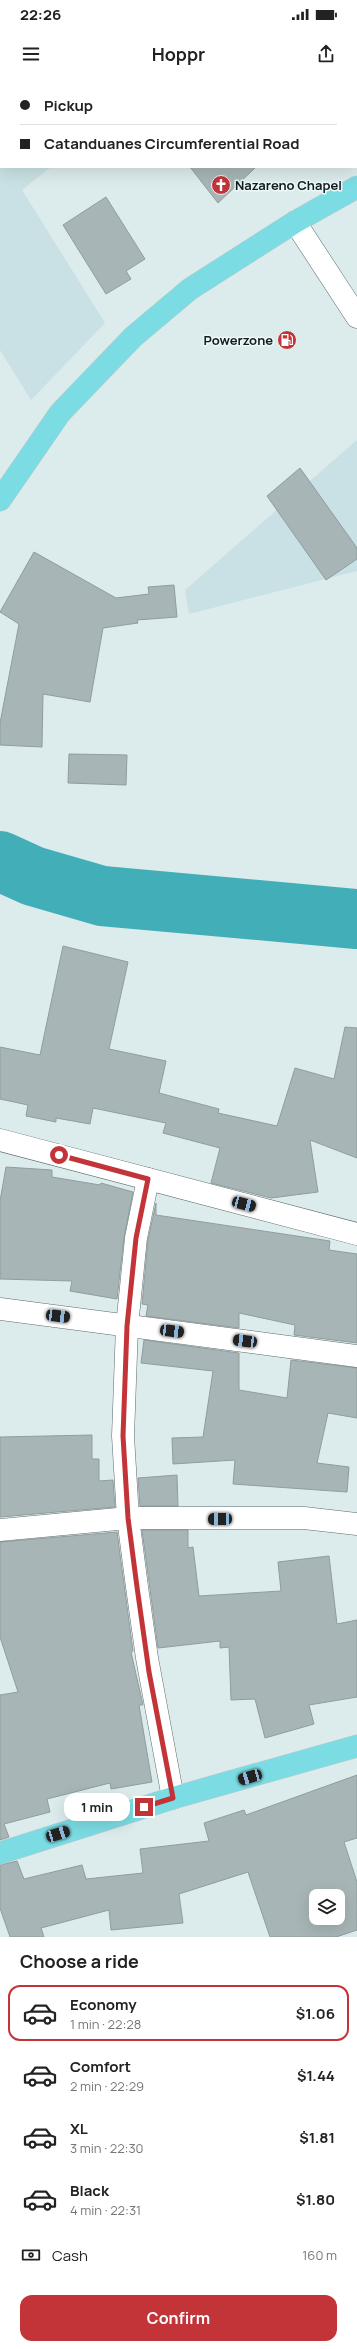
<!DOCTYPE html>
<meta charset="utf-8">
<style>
:root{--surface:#fff;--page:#f2f2f2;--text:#222;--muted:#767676;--line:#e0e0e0;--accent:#c33439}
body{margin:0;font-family:Manrope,sans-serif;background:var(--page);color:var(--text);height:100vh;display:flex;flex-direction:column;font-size:15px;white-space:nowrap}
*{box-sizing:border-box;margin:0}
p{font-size:13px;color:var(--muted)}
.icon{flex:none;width:22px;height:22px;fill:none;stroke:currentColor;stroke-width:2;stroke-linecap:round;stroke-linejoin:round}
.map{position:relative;height:1857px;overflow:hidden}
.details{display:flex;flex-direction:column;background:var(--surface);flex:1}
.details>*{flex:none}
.guide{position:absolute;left:0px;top:0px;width:357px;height:88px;box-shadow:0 4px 16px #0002;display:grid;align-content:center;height:88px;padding:0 20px;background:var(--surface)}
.tools{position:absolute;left:309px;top:1809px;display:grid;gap:8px}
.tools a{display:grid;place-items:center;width:36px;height:36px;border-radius:8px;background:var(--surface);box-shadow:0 4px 16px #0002;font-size:20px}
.end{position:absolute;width:18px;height:18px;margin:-9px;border:5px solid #c33439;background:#fff;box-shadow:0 0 0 2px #fff}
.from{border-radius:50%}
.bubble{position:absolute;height:28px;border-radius:12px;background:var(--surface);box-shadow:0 4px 16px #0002;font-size:13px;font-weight:700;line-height:28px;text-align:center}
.car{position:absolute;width:12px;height:24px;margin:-12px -6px;border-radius:5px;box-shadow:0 0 3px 1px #0007;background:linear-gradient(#222 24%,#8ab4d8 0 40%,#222 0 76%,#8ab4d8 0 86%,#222 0)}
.guide b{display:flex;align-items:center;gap:14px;height:38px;font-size:15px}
.guide b+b{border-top:1px solid var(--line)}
.guide i{width:10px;height:10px;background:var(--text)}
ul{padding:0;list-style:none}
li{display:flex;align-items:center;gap:12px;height:56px;margin:0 8px 6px;padding:0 12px;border:2px solid transparent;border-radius:12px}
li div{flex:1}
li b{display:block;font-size:15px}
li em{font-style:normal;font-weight:700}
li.current{border-color:var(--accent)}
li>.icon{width:36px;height:36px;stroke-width:1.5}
h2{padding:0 20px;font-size:18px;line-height:48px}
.pay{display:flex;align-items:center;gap:10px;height:44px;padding:0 20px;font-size:15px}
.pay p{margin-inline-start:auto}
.cta{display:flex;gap:8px;margin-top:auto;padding:8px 20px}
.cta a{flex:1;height:46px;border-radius:12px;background:var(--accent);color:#fff;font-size:16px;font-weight:700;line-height:46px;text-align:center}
.status{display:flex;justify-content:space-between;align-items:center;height:28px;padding:0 20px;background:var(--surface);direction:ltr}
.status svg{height:11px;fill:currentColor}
header{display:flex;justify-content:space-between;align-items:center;height:52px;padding:0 20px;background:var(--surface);font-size:18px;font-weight:700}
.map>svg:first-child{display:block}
</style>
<div class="status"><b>22:26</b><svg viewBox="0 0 49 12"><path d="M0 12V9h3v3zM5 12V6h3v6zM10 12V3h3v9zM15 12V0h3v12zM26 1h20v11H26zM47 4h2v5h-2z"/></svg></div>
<header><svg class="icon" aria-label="menu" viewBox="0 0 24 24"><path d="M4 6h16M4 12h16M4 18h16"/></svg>Hoppr<svg class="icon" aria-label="share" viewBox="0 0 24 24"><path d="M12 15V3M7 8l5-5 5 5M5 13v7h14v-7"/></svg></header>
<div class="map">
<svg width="357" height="1857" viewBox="0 0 357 1857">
<rect width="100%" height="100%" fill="#dcebec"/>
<g fill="#c9e1e4">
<path d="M0,0L54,1H1V87H51L22,110L105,243L31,320L0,270Z"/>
<path d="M357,360V491L189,534L185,510Z"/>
</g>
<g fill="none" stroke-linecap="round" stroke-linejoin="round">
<path stroke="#42aeb8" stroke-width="60" d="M0,781L33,796L102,816L357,839"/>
</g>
<g fill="#a7b5b6" stroke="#909d9f" fill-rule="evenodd">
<path d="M190,87H256L218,123Z"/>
<path d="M106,117L145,179L126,191L131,199L106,214L63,145Z"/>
<path d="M300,388L357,468V479L326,500L267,416Z"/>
<path d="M34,472L116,518L149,514L148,507L174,505L177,537L137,540L138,543L103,548L90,622L43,614L42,667L0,665V643L19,544L0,532Z"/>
<path d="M69,674L127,675L126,705L68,703Z"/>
<path d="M63,866L128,882L109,969L166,981L159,1013L219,1029L218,1033L277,1046L295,988L334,999L345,947L357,948V1078L310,1060L318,1112L271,1118L211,1103L220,1068L163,1053L166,1043L93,1028L90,1044L56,1038V1042L26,1036L28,1025L0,1019V967L40,975Z"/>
<path d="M6,1087L52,1090V1097L100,1105L101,1103L133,1112L124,1157L117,1219L70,1211L72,1201L0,1199V1121Z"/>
<path d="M156,1123V1135L330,1161L329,1170L357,1174V1263L294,1255L295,1245L239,1233V1248L146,1236L148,1225L142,1224L148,1160Z"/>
<path d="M144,1260L239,1273V1310L287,1318L291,1280L357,1288V1338L328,1333L317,1383L349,1387L347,1412L233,1404L235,1380L173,1384L172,1358L203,1357L213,1291L141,1283Z"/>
<path d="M92,1355V1379H99V1401L113,1400L115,1427L0,1437V1357Z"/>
<path d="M177,1395L178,1426H140L138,1398Z"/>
<path d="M142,1450H188V1468L193,1467L199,1516L281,1511L278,1482L329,1476L337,1544L357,1540V1617L309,1625L314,1644L265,1658L255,1619L231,1620L229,1567L220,1568V1561L158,1568Z"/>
<path d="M117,1452L133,1571L131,1572L143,1625H139L152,1702L111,1709L110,1703L47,1719L50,1732L4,1744L9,1757L0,1760V1615L18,1612L0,1557V1462Z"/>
<path d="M357,1695V1758L344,1762L357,1802V1850L336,1857H270L248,1792L179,1814L183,1843L111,1850L109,1830L41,1848L44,1857H10L0,1828V1785L17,1781L24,1799L82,1785L86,1799L143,1793L140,1769L209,1761L204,1743L244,1730L246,1735ZM316,1816H338V1838H316Z"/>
</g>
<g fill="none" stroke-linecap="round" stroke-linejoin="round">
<g stroke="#5e6b6c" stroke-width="23">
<g id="minor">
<path d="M301,0L302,1"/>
<path d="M356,31H357"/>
<path d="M295,142L357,237"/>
<path d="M0,1060L357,1154"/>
<path d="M148,1099L136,1158L127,1246L123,1356L128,1438L137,1507L147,1578L173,1718"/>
<path d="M0,1229L357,1276"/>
<path d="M0,1450L128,1438H304L357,1444"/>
</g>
</g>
<g stroke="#c7c8c9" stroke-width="23">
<g id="major">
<path d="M0,420L60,333L133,257L190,209L295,142L357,107"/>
<path d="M0,1773L173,1718L357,1666"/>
</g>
</g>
<use href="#minor" stroke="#fff" stroke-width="22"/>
<use href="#major" stroke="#7bdce4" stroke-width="22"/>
</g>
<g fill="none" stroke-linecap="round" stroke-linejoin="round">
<path stroke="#c33439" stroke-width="5" d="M59,1075L148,1099L136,1158L127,1246L123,1356L128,1438L137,1507L149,1592L173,1718L144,1727"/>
</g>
<defs>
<g id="church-disc" transform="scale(1)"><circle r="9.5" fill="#c33439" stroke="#e9f8f9"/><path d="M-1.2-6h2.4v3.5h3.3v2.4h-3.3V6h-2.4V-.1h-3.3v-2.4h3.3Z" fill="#fff"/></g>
<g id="fuel-disc" transform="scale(1)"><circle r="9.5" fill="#c33439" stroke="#e9f8f9"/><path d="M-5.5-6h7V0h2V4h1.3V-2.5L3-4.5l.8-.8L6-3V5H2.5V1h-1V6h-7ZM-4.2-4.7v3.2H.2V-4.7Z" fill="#fff"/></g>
</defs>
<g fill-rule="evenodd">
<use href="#church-disc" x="221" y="105"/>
<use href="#fuel-disc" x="287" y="260"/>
</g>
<g text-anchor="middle" stroke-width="3" stroke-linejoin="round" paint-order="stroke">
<g font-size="13" font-weight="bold" fill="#161b1c" stroke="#e9f8f9" text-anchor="start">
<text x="235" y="110">Nazareno Chapel</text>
<text x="273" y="265" text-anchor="end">Powerzone</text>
</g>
</g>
</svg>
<div class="tools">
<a><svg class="icon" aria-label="layers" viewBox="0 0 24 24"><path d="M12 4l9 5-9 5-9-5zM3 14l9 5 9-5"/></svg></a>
</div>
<i class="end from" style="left:59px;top:1075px"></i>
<i class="end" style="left:144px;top:1727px"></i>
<div class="bubble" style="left:64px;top:1713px;width:66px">1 min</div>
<i class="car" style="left:244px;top:1124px;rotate:105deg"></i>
<i class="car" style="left:58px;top:1236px;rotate:97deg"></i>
<i class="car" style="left:172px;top:1251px;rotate:97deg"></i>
<i class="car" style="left:245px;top:1261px;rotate:277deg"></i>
<i class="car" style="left:220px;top:1439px;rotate:269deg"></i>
<i class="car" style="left:250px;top:1697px;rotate:254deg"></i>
<i class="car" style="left:58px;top:1754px;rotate:73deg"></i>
<div class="guide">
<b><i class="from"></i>Pickup</b>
<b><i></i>Catanduanes Circumferential Road</b>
</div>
</div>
<section class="details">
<h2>Choose a ride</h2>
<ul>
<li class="current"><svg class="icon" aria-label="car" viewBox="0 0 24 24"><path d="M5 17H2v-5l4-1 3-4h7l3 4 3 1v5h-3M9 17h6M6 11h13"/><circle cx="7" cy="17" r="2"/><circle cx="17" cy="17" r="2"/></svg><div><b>Economy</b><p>1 min · 22:28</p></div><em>$1.06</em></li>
<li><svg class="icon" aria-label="car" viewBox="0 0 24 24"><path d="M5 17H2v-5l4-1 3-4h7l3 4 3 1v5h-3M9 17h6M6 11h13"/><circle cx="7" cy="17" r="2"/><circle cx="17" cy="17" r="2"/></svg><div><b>Comfort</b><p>2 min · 22:29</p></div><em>$1.44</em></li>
<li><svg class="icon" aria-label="car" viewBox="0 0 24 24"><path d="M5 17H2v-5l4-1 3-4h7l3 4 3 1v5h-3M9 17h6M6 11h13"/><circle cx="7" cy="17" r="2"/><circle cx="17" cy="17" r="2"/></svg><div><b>XL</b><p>3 min · 22:30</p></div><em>$1.81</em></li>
<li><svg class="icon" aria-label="car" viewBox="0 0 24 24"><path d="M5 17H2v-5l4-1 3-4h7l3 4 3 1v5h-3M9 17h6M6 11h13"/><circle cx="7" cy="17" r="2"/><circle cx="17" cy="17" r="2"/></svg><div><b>Black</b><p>4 min · 22:31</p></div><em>$1.80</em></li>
</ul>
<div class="pay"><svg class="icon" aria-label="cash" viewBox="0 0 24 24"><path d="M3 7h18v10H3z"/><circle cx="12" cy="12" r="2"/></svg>Cash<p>160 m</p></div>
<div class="cta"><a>Confirm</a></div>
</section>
